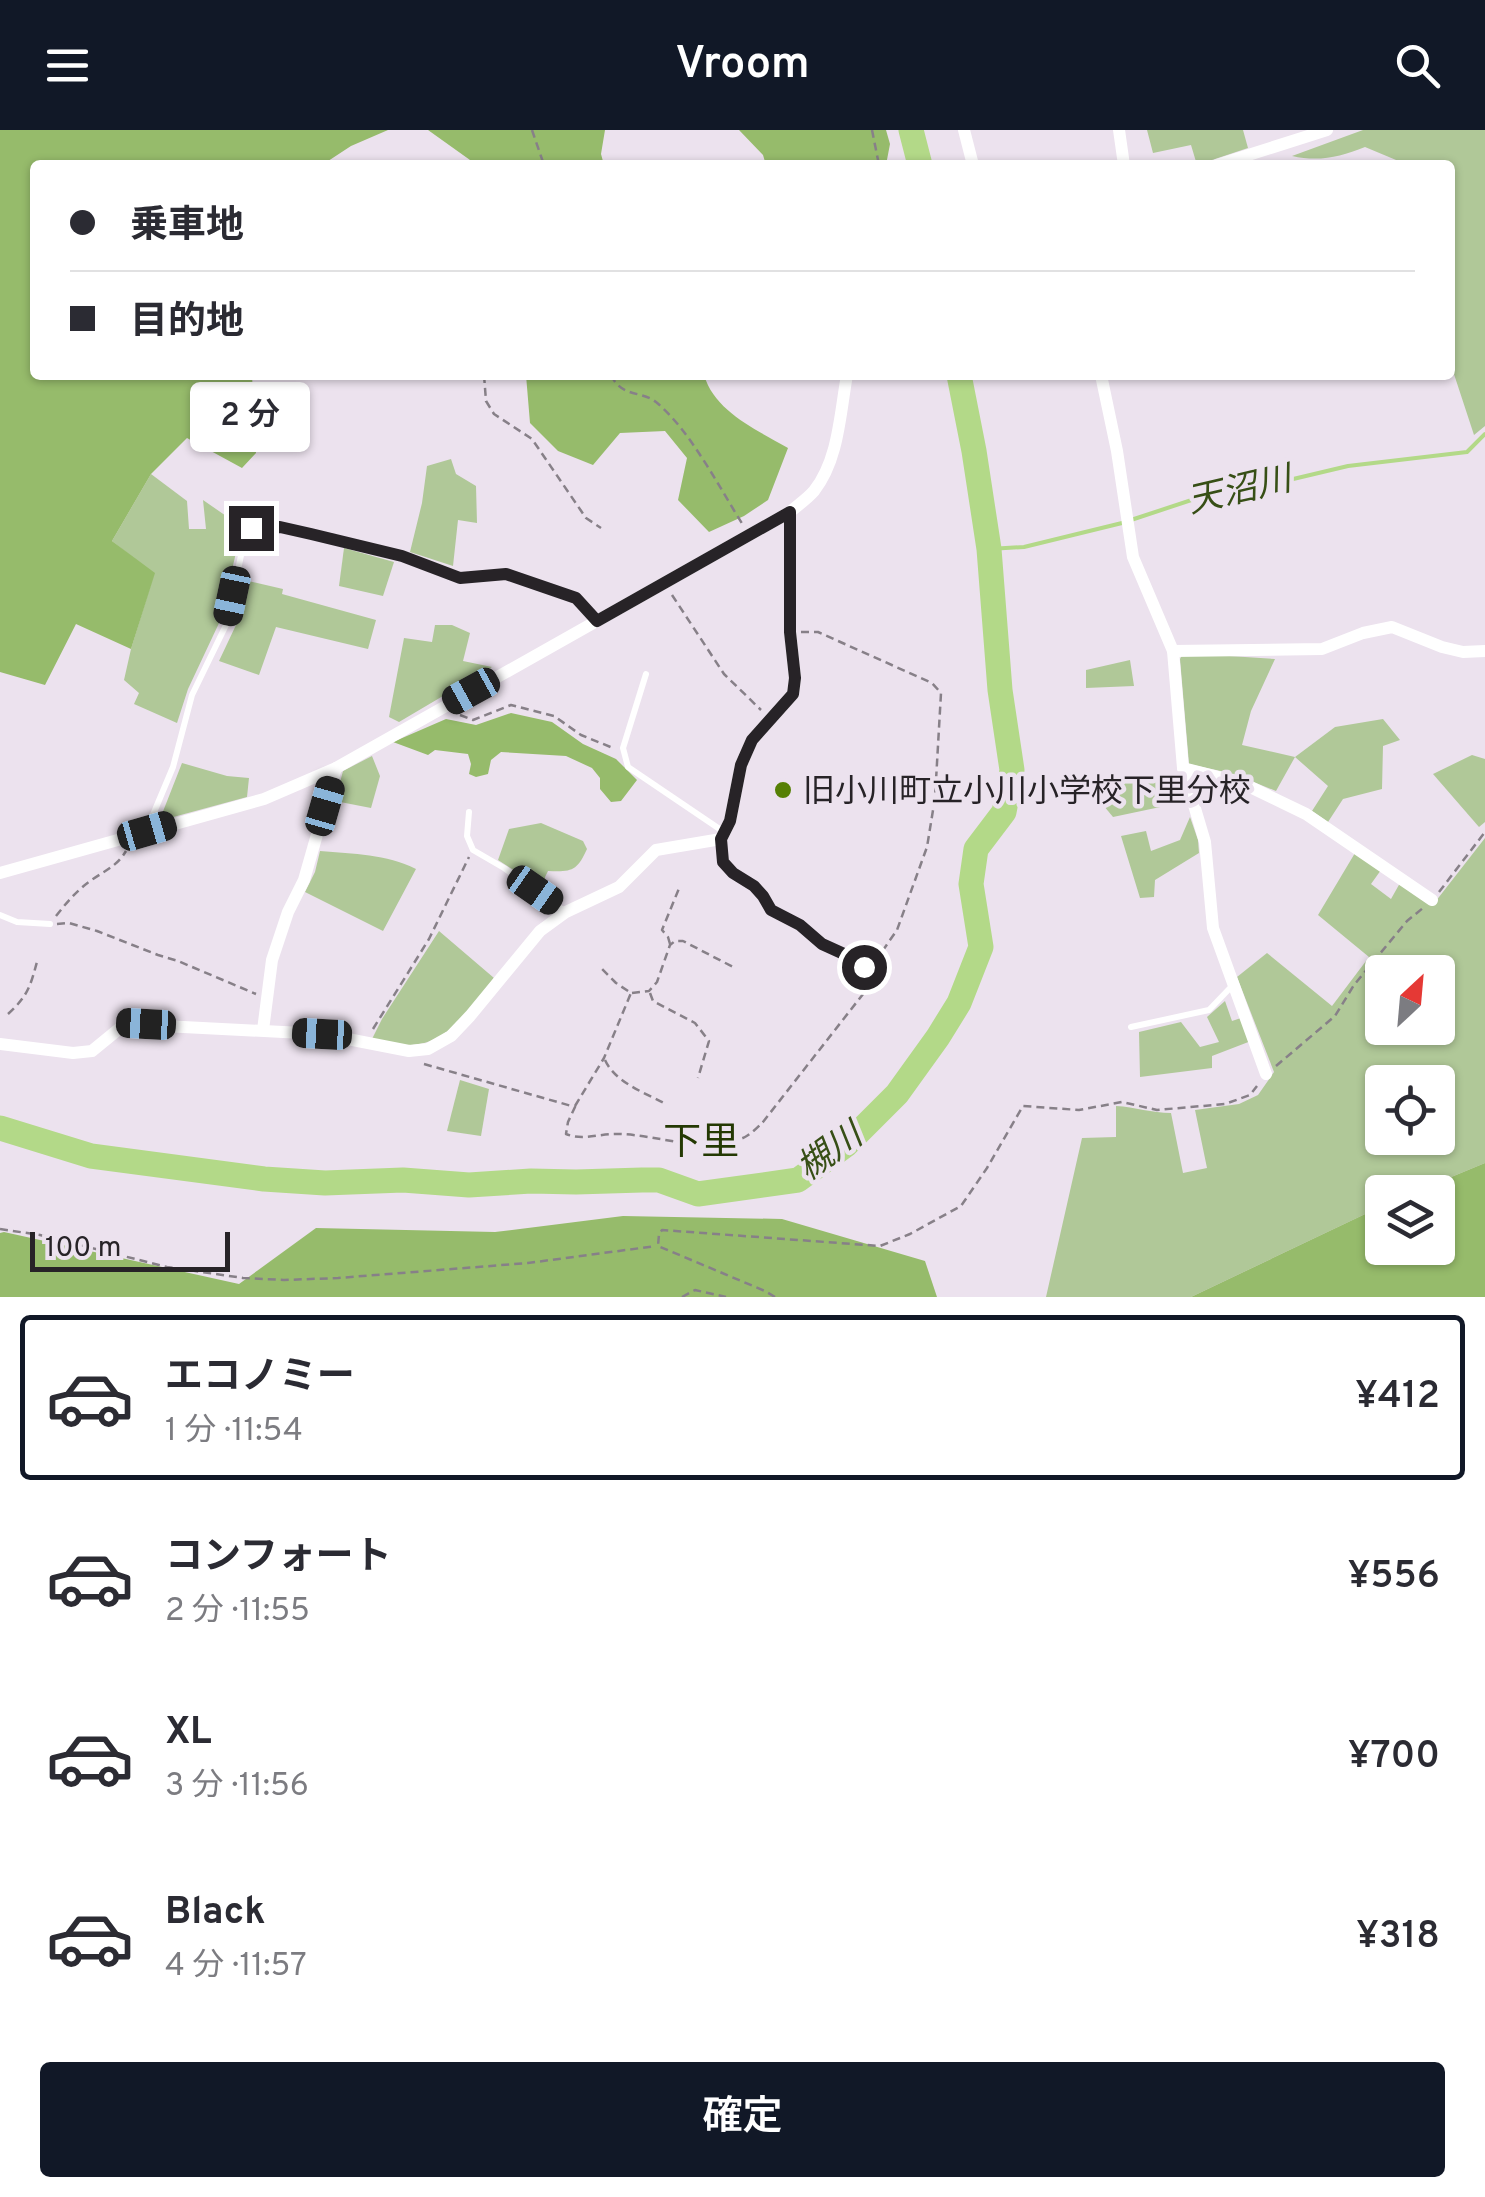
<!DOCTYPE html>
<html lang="ja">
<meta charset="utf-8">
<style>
:root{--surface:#fff;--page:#f2f2f3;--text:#2b2b33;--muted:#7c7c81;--line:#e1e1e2;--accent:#111827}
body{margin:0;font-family:Overpass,"Noto Sans JP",sans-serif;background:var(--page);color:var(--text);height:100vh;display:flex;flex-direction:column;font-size:38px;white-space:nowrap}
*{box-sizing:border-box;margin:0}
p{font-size:32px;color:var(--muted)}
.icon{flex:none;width:55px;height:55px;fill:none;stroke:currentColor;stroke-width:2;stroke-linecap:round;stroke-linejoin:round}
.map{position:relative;height:1167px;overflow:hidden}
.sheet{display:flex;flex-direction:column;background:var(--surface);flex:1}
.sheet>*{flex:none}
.banner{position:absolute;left:30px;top:30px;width:1425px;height:220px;border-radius:10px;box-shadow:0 2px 8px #0004;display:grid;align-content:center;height:220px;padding:0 40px;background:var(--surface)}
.needle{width:65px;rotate:26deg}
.fabs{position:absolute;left:1365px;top:825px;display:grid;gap:20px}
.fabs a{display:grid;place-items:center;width:90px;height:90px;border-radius:10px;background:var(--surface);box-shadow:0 2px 8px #0004;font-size:50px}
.scale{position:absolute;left:30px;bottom:25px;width:200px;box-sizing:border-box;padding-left:10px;border:5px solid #272327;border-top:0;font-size:28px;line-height:35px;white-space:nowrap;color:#272327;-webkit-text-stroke:8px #ece2ee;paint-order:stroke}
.end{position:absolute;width:45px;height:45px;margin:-22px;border:12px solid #272327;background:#fff;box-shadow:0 0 0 5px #fff}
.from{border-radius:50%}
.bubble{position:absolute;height:70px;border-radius:10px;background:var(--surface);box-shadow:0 2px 8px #0004;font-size:32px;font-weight:600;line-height:70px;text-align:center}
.car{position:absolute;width:30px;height:60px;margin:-30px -15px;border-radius:12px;box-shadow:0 0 8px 2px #0007;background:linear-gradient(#222 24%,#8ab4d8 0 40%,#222 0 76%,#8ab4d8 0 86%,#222 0)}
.banner b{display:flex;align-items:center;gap:35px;height:95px;font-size:38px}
.banner b+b{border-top:2px solid var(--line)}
.banner i{width:25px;height:25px;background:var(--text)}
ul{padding:18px 0 0;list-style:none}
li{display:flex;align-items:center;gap:30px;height:165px;margin:0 20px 15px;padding:0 20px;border:5px solid transparent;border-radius:10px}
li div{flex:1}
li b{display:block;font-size:38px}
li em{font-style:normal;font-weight:600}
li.selected{border-color:var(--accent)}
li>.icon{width:90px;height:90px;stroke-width:1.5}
.action{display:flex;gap:20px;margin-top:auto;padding:20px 40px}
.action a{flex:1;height:115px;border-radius:10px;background:var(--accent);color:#fff;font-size:40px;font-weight:600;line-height:115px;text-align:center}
header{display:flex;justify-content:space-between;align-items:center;height:130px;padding:0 40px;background:var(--accent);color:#fff;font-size:45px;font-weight:600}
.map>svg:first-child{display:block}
</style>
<header><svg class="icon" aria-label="menu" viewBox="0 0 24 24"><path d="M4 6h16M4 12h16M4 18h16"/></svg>Vroom<svg class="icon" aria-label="search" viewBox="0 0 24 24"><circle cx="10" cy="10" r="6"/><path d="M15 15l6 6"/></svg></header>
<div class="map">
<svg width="1485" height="1167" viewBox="0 0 1485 1167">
<rect width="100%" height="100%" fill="#ece2ee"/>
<g fill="#b0c898" fill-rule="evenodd">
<path d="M1147,0H1243L1248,18L1197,35L1191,15L1153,23Z"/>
<path d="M1363,0H1485V296L1474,305L1450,232V35H1408L1365,17C1340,27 1319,32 1292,26Z"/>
<path d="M451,329L456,344L476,356L477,393L458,390L453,436L410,422L422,373L427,336Z"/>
<path d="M151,344L187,371L189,399H206L203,370L242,397L220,491L188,559L177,593L134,574L139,563L124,550L131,519L154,444L112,411Z"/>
<path d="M344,418L394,432L383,466L339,456Z"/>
<path d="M248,451L283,459L282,464L376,490L368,519L276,497L259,545L219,531L236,495Z"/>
<path d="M435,495H452L470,503L463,531L492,537L399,592L389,587L404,508L432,512Z"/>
<path d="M1183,523L1275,529L1251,581L1242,615L1295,627L1335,597L1383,589L1400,610L1383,616L1382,659L1343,669L1328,692L1312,681L1328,656L1295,627L1276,661L1234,644L1189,634L1180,529Z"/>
<path d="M1130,530L1134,556L1086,558V540Z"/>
<path d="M1472,625L1485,629V692L1479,697L1433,644Z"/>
<path d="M372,626L380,646L371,678L335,671L343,641Z"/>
<path d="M182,633L227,646L249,648L247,667L166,689L162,684Z"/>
<path d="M1175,644L1184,672L1113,687L1089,658L1111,649Z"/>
<path d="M1190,687L1198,710L1199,723L1155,750L1154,767L1140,768L1121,706L1146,701L1151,721L1180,710Z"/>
<path d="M541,693L583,711L587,719C577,741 572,742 548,741L545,747V760L498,730L509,699Z"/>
<path d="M1485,708V1033L1415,1062H1382V1076L1191,1167H1046L1082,1008L1116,1007V976C1135,977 1152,983 1171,983L1183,1043L1207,1038L1195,980L1239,974L1258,965L1274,942L1237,847L1267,823L1332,876L1369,827L1318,785L1355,723L1381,740L1371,754L1391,769L1400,753L1432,776ZM1382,842H1438V898H1382ZM1382,952H1438V1008H1382Z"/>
<path d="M320,721C354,724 386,724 416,739L383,801L305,762L315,742Z"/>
<path d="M439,801L494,848C470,878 447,918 403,915C393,914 382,911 372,909L382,889Z"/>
<path d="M1225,871L1232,891L1241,888L1251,911L1212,926V938L1140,947L1139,902L1181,892L1200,917L1219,912L1207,887Z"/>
<path d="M460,950L489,959L481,1006L447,1001Z"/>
</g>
<g fill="#96bb6b">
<path d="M0,0H388L351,16L322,35H35V245H252L256,323L242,338L187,308L151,344L112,411L155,443L131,519L76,494L45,555L0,542Z"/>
<path d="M428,0H605L601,24L604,35H477Z"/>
<path d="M739,0H886L890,14L886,35H766L763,25Z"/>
<path d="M526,245H704C715,282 757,300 788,318L768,370L744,386L709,402L678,370L687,328L665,301L620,303L593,335L558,321L530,293Z"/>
<path d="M511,583L552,592L583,614L616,629L637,650L621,671L611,672L600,659V648L592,638L566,626L501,622L491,630L488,644L476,647L469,644L471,634L468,624L435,620L428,625L393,612L446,589L476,595Z"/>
<path d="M1485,1033V1167H1191L1382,1076V1118H1438V1062H1415Z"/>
<path d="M623,1086L782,1089L925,1131L937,1167H0V1103L4,1102L239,1154L316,1098L495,1102Z"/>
</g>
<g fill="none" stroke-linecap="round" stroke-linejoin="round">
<g stroke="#b3d988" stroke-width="4">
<path d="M1131,390L1249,351L1289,350L1348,336L1467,322L1485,304"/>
<path d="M989,419L1024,417L1122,393"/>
</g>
<g stroke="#b3d988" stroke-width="25">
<path d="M911,0L920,35"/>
<path d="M0,998L91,1026L264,1049L325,1053L403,1050L469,1055L531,1051L576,1052L642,1050H659L698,1064L798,1050L846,1015L897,964L938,907L959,873L981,817L971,754L976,719L1004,682L1012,640L1000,560L989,419L974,321L959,245"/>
</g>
<g stroke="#878088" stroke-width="2.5" stroke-dasharray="8 5" stroke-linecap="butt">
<path d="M532,0L544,35"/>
<path d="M872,0L879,35"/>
<path d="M484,245L486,271L494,284L532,309L586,388L601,398"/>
<path d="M611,245C622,268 640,260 656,272C690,300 719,357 743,395"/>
<path d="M672,465L724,544L761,580"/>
<path d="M801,502H818L932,553L941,563L935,668L927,717L897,800L872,836"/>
<path d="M460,585L473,590L511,575L554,586L581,605L613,618"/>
<path d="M1439,762L1485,702"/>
<path d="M56,786C67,772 78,759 93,749C106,740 117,736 126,721"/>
<path d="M57,794L69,793L97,801L158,825L178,831L256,864"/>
<path d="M670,814L668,807L662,800L680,756"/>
<path d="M632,863L649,861L657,852L670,815L675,811H683L735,838"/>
<path d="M650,863L653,871L695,893L709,911L698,948"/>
<path d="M8,884C29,865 31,854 38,828"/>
<path d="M373,899L429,809L469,727"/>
<path d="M605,930C615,952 643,962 664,973"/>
<path d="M424,934L575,977L568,992L566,1004C583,1011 601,1003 620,1004C658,1005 708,1025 745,1007C751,1004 758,997 763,992L874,850V839"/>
<path d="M1276,936L1335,886L1354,855L1407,791L1423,778"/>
<path d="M575,976L604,928L631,863L616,853L602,839"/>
<path d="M0,1099L40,1105L167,1137L243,1148L284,1150L338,1148L528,1133L656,1116"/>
<path d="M682,1167L695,1160L726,1167"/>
<path d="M775,1167L765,1161L658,1116L659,1104L662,1100L880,1116L910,1104L961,1076L987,1038L1023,976L1079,980L1122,972L1157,980L1225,974L1250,965L1257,956"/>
</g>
<g stroke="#fff" stroke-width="6">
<path d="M646,544L623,618L628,637L724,702"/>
<path d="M469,682L467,706L473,720L504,738L566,782"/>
<path d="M147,699L173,637L192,565L227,493L244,411L251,398L281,397L401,426L459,448L507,443L576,468L596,490"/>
<path d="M721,710L723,732L733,743L754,756L771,780L800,795L822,814L845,824L864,837"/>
<path d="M0,785L17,792L50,794"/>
<path d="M1131,897L1209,880L1232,856"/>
</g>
<g stroke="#fff" stroke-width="12">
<path d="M964,0L973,35"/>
<path d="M1119,0L1124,35"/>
<path d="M1217,35L1327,0"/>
<path d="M1101,245L1117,321L1133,427L1173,521L1183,638L1205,712L1213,798L1266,944"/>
<path d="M1173,521L1322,519L1363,503L1392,497L1442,517L1463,522L1485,521"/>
<path d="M1183,638L1242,653L1306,684L1432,770"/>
<path d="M0,743L264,669L336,638L790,382C798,375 807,369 814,361C839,329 840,283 847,245"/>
<path d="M263,900L272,830L288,782L304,750L336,638"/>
<path d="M0,914L73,923L92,921L125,894L322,904L409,921L428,919L451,906L470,886L540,801L566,782L619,757L656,720L721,709L730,691L741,635L752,610L793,564L795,548L790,501V382"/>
</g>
</g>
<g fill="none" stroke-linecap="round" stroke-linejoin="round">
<path stroke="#272327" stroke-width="12" d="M251,398L280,397L311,404L402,426L460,448L506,444L576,468L597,491L790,382V502L795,548L793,564L752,610L741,635L730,691L721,709L723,732L733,743L754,756L763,766L771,780L800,795L822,814L844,824L864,837"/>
</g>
<circle fill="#568005" stroke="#ece2ee" stroke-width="4" cx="783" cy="660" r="10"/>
<g text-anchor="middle" stroke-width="9" stroke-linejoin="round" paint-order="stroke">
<g font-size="32" fill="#272327" stroke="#ece2ee" text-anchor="start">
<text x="803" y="671">旧小川町立小川小学校下里分校</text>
</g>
<g font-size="35" font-style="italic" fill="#374f16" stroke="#ece2ee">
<text transform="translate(1239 359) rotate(-13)" y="12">天沼川</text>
<text transform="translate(829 1021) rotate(-36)" y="12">槻川</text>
</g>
<g font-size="38" fill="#243903" stroke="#ece2ee">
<text x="701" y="1024">下里</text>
</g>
</g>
</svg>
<div class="fabs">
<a><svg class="needle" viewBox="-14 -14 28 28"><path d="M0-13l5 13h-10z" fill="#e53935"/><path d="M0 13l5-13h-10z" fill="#7c7c81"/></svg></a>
<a><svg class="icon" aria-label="locate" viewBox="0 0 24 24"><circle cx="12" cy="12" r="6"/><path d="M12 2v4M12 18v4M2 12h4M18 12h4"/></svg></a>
<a><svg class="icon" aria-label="layers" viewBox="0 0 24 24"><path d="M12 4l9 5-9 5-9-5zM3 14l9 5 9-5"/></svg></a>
</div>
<div class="scale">100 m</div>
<i class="end from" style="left:864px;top:837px"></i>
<i class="end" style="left:251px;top:398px"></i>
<div class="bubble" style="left:190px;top:252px;width:120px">2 分</div>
<i class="car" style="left:232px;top:466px;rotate:192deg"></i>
<i class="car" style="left:471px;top:561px;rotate:241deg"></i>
<i class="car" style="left:325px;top:676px;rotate:16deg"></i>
<i class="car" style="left:147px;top:701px;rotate:74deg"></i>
<i class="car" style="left:535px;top:760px;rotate:125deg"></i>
<i class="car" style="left:146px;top:894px;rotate:273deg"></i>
<i class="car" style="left:322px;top:904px;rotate:273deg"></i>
<div class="banner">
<b><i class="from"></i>乗車地</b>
<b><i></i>目的地</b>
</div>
</div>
<section class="sheet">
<ul>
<li class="selected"><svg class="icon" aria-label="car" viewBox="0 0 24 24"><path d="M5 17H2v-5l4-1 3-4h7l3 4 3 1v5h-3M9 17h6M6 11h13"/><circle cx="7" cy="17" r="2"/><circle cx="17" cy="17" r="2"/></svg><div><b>エコノミー</b><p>1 分 · 11:54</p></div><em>¥412</em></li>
<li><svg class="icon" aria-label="car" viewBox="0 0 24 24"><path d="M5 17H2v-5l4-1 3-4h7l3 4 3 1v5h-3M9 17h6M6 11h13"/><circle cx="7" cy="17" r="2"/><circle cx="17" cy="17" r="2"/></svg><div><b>コンフォート</b><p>2 分 · 11:55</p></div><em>¥556</em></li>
<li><svg class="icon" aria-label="car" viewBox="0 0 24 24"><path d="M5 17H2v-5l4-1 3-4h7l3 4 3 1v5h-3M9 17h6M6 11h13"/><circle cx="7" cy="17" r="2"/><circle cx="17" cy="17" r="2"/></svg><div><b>XL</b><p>3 分 · 11:56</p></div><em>¥700</em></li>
<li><svg class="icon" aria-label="car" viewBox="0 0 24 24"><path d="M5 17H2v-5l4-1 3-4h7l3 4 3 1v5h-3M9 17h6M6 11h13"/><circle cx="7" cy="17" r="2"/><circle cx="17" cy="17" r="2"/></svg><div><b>Black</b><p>4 分 · 11:57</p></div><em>¥318</em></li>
</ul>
<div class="action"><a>確定</a></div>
</section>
